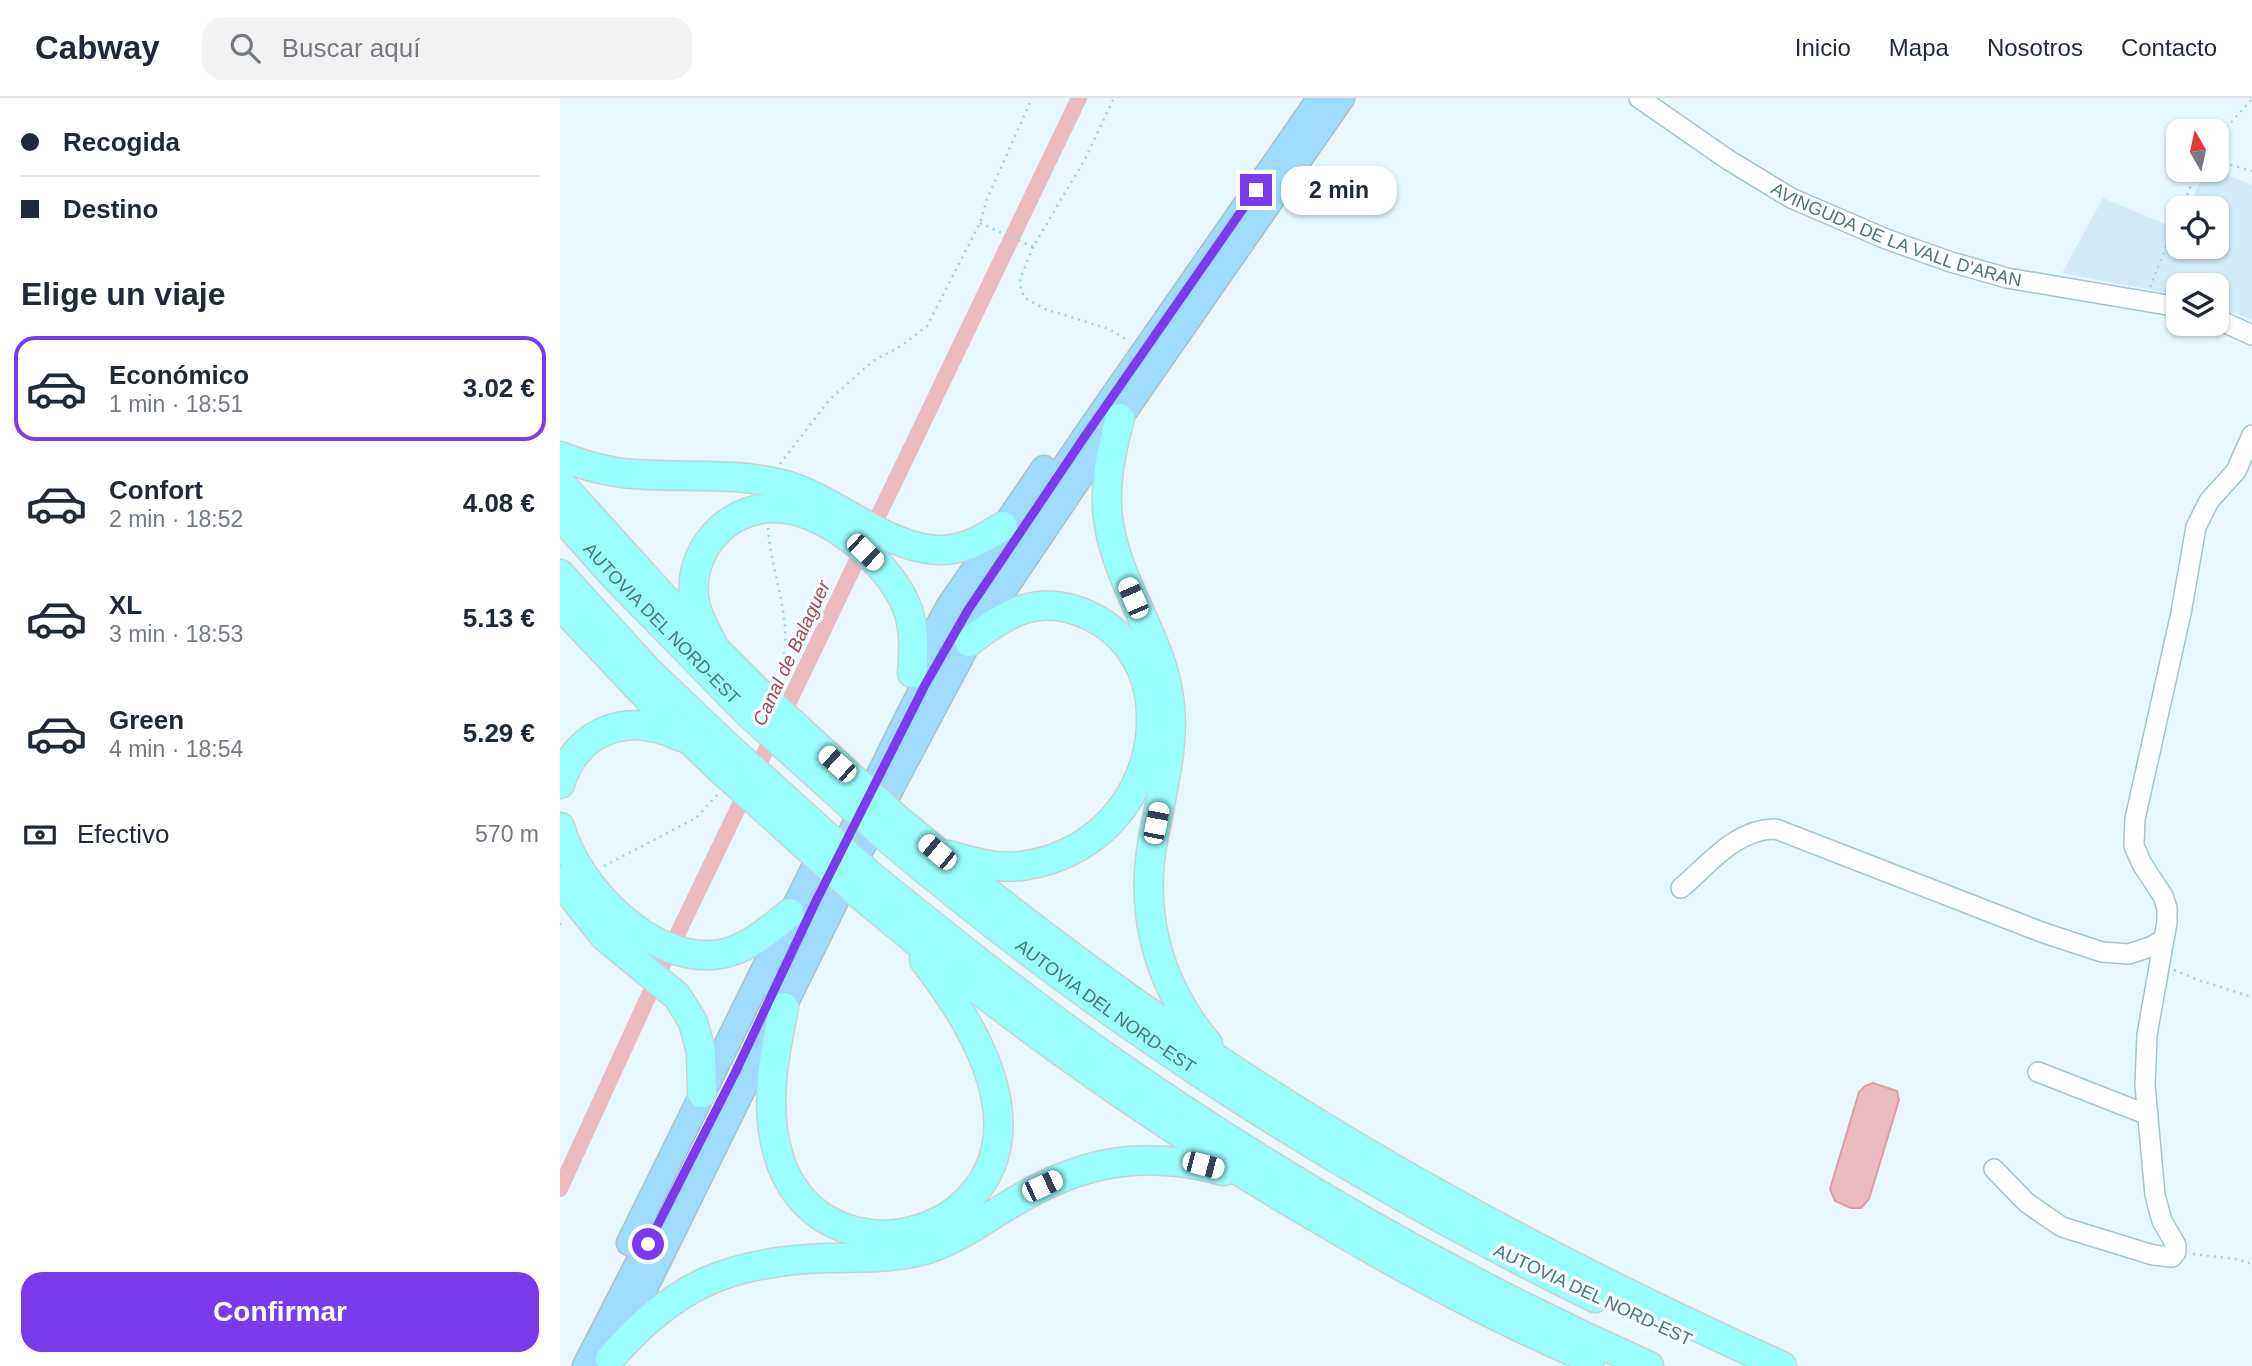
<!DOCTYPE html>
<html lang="es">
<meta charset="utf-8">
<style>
:root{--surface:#fff;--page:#f2f2f3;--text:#1f2937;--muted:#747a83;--line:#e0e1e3;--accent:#7c3aed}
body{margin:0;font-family:Arial,sans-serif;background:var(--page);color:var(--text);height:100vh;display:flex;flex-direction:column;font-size:26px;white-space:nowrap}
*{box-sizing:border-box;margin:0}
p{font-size:23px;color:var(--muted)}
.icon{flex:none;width:38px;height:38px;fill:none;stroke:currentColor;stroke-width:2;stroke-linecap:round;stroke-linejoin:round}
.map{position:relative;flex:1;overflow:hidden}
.sheet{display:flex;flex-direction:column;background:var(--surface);width:560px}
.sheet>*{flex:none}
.banner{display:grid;align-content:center;height:154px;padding:0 21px;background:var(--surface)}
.needle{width:46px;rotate:351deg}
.buttons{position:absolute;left:1606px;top:21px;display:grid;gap:14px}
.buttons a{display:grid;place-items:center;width:63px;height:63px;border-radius:14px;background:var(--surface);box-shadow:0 2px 5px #0004;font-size:35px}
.end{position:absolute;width:32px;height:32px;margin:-16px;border:9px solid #7c3aed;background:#fff;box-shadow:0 0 0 4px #fff}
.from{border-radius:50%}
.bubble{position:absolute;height:49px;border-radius:21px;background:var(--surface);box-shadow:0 2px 5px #0004;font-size:23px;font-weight:800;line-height:49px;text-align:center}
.car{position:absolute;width:21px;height:42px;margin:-21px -10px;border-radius:9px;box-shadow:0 0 5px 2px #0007;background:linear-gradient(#fff 24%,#345 0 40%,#fff 0 76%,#345 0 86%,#fff 0)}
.banner b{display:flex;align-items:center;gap:24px;height:66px;font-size:26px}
.banner b+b{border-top:2px solid var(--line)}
.banner i{width:18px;height:18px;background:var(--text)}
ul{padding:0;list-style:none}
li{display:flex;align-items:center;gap:21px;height:105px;margin:0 14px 10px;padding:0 7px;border:4px solid transparent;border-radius:21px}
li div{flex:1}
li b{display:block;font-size:26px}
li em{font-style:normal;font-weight:800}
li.active{border-color:var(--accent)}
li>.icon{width:63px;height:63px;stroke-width:1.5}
h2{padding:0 21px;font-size:32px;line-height:84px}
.pay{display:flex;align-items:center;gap:18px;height:77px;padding:0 21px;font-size:26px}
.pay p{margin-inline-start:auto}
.primary-button{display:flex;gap:14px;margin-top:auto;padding:14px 21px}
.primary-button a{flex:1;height:80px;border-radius:21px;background:var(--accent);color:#fff;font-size:28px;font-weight:800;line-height:80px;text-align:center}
header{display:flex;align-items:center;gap:42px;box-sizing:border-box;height:98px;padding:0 35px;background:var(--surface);border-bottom:2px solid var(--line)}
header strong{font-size:33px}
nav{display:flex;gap:38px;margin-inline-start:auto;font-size:24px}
.search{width:490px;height:63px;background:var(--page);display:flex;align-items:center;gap:18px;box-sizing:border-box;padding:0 24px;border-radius:21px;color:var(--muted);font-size:26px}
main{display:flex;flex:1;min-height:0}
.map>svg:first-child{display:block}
</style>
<header>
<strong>Cabway</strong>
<div class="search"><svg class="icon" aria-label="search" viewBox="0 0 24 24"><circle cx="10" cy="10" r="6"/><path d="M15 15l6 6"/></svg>Buscar aquí</div>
<nav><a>Inicio</a><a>Mapa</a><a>Nosotros</a><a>Contacto</a></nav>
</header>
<main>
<section class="sheet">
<div class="banner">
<b><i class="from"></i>Recogida</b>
<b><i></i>Destino</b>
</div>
<h2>Elige un viaje</h2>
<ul>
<li class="active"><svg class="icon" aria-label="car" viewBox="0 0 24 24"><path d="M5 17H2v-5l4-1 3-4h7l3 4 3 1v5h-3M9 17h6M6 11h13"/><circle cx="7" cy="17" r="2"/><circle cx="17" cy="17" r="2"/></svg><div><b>Económico</b><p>1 min · 18:51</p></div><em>3.02 €</em></li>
<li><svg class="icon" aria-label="car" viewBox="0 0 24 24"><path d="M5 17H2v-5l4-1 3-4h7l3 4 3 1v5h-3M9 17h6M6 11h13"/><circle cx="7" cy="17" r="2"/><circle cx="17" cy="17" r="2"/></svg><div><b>Confort</b><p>2 min · 18:52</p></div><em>4.08 €</em></li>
<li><svg class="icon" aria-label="car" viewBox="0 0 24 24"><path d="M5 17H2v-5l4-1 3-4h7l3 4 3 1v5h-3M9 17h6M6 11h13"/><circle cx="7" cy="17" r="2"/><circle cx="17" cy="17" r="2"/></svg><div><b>XL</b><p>3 min · 18:53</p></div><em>5.13 €</em></li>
<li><svg class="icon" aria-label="car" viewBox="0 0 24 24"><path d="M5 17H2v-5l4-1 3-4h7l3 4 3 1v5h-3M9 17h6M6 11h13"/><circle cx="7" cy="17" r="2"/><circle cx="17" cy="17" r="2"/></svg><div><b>Green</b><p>4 min · 18:54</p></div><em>5.29 €</em></li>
</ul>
<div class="pay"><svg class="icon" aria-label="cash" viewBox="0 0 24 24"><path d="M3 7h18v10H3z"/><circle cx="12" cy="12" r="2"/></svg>Efectivo<p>570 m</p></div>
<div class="primary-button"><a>Confirmar</a></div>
</section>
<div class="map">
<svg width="1692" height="1268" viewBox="0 0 1692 1268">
<rect width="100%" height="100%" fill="#e8f7fe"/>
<path fill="#d3ebf4" d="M1645,72H1655L1692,87V222L1657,208V187H1619V197L1502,175L1543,100L1619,132V149H1657V110H1628Z"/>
<path fill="#ebbac0" stroke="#dd9fa6" stroke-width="2" d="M1313,985L1337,993L1339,1002L1309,1101L1301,1110H1291L1275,1103L1270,1091L1299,994L1305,988Z"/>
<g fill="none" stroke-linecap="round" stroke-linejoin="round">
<path stroke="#ebbac0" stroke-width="16" d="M0,1091L106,860L519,0"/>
<g stroke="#a4c5cc" stroke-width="22">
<g id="minor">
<path id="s1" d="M1079,0L1167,61L1231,100L1326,141L1391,164L1447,180L1619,209"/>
<path d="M1657,221L1692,237"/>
<path d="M1121,790C1149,766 1177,730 1216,731L1484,835L1542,854L1569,856L1590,849L1603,842"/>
<path d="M1478,974L1588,1017"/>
<path d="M1434,1071L1467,1105L1502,1129L1593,1157L1612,1159L1616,1154V1147L1602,1123L1595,1097L1585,987L1587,937L1607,824V810L1603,798L1582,766L1574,748L1575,721L1621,515L1636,429L1649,403L1676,373L1692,337"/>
</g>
</g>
<g stroke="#abc0c3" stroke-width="27">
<g id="major">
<path d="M352,575L389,508L484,370"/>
<path d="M215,890L338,638L364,587L408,512L523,341L760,0"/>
<path d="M69,1145L266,745"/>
<path d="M56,1249L333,687L409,544L560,320L782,0"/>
<path d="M25,1268L98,1126"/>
</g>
</g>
<g stroke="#c5d3d5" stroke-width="31">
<g id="highway">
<path d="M560,320C538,401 543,434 578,510C591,539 605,568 609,600C616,648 601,696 593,742C579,817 599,888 648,946"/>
<path d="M0,358C20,366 40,372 62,375C115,381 169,373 222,386C273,400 318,444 368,451C397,456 420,443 443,428"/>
<path d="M0,385L105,501L198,594"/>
<path id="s2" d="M0,417L54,478L188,615"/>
<path d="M0,476L87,572L169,650"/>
<path d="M0,507L106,619L159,670"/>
<path d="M156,553C148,536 136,518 134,499C129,453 166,410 213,410C263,409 327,462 346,507C355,529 354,551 352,575"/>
<path d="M0,686C18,629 71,614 121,639"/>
<path d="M336,720C450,815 568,904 692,984C860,1093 1040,1186 1222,1268"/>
<path d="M0,729C17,790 93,868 161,856C188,851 209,832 230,815"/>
<path id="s3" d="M327,740C547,926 776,1073 1035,1200"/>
<path d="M388,757C412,764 436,771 461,768C546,758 603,680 589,596C583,562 562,533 530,518C480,494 448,514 409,544"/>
<path d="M311,778C388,840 465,902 546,959C717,1079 899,1183 1089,1268"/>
<path d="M0,783L45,839L117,898L133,924L141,954L142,995"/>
<path d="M299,796C443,917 595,1025 757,1120C845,1172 935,1221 1030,1261"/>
<path d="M224,909C214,958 204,1007 218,1056C257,1190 457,1145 437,1007C429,954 396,904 364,862"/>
<path d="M50,1261C114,1186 171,1163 268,1160C301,1159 335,1161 368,1151C396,1142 422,1123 447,1108C519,1063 582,1051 664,1073"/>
</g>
</g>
<g stroke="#9fd4dc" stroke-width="2.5" stroke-dasharray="2 5" stroke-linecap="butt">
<path d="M1657,40L1692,1"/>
<path d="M1657,63L1692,73"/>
<path d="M1622,110L1637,72"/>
<path d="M420,125L473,149L525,61L554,0"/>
<path d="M473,149L460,181L461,192L465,200L485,211L549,231L569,243"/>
<path d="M1590,189L1619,117"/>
<path d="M220,366L270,301L313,263L341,248L367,228L420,125L427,101L472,0"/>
<path d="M208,430C211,482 239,530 217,581"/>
<path d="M44,768L136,720L158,696"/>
<path d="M0,827L2,820"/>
<path d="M1614,872L1638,882L1692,899"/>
<path d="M1633,1156L1676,1161L1692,1166"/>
</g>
<use href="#minor" stroke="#fff" stroke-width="19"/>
<use href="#major" stroke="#9fdbff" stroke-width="24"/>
<use href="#highway" stroke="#9afdfd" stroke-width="28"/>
<g stroke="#c5d3d5" stroke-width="31" stroke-linecap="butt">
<g id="highway-bridge">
<path d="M198,594L336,720"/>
<path d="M188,615L327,740"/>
<path d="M169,650L311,778"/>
<path d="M159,670L299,796"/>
</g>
</g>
<use href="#highway-bridge" stroke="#9afdfd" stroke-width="28"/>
</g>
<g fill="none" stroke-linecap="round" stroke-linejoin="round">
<path stroke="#7c3aed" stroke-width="9" d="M88,1146L175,975L256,803L365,587L408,512L523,341L696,92"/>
</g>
<g text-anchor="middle" stroke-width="7" stroke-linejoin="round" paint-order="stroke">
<g font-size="18" fill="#49777c" stroke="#f1faff">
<text dy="6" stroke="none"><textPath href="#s1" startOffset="294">AVINGUDA DE LA VALL D'ARAN</textPath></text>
<text dy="6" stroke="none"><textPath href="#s2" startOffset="149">AUTOVIA DEL NORD-EST</textPath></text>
<text dy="6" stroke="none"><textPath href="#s3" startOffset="276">AUTOVIA DEL NORD-EST</textPath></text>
<text transform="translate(1033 1197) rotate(25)" y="6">AUTOVIA DEL NORD-EST</text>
</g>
<g font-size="19" font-style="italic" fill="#a84851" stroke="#f1faff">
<text transform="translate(231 555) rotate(-65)" y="7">Canal de Balaguer</text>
</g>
</g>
</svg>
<div class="buttons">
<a><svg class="needle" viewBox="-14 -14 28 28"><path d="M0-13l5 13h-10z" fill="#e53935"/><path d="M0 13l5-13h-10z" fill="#747a83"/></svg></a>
<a><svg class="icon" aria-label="locate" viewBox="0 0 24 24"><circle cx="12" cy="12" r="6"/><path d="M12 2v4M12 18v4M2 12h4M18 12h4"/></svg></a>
<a><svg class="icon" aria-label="layers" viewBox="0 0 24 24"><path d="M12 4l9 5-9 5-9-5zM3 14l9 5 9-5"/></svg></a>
</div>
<i class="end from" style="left:88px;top:1146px"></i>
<i class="end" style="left:696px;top:92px"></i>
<div class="bubble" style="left:721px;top:68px;width:116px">2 min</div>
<i class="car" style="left:305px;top:454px;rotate:134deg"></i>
<i class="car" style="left:573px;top:500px;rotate:337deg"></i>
<i class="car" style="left:277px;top:666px;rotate:312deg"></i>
<i class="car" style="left:596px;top:725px;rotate:11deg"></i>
<i class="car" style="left:377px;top:754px;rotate:310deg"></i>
<i class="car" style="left:643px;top:1067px;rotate:105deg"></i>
<i class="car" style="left:482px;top:1088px;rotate:65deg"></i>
</div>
</main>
